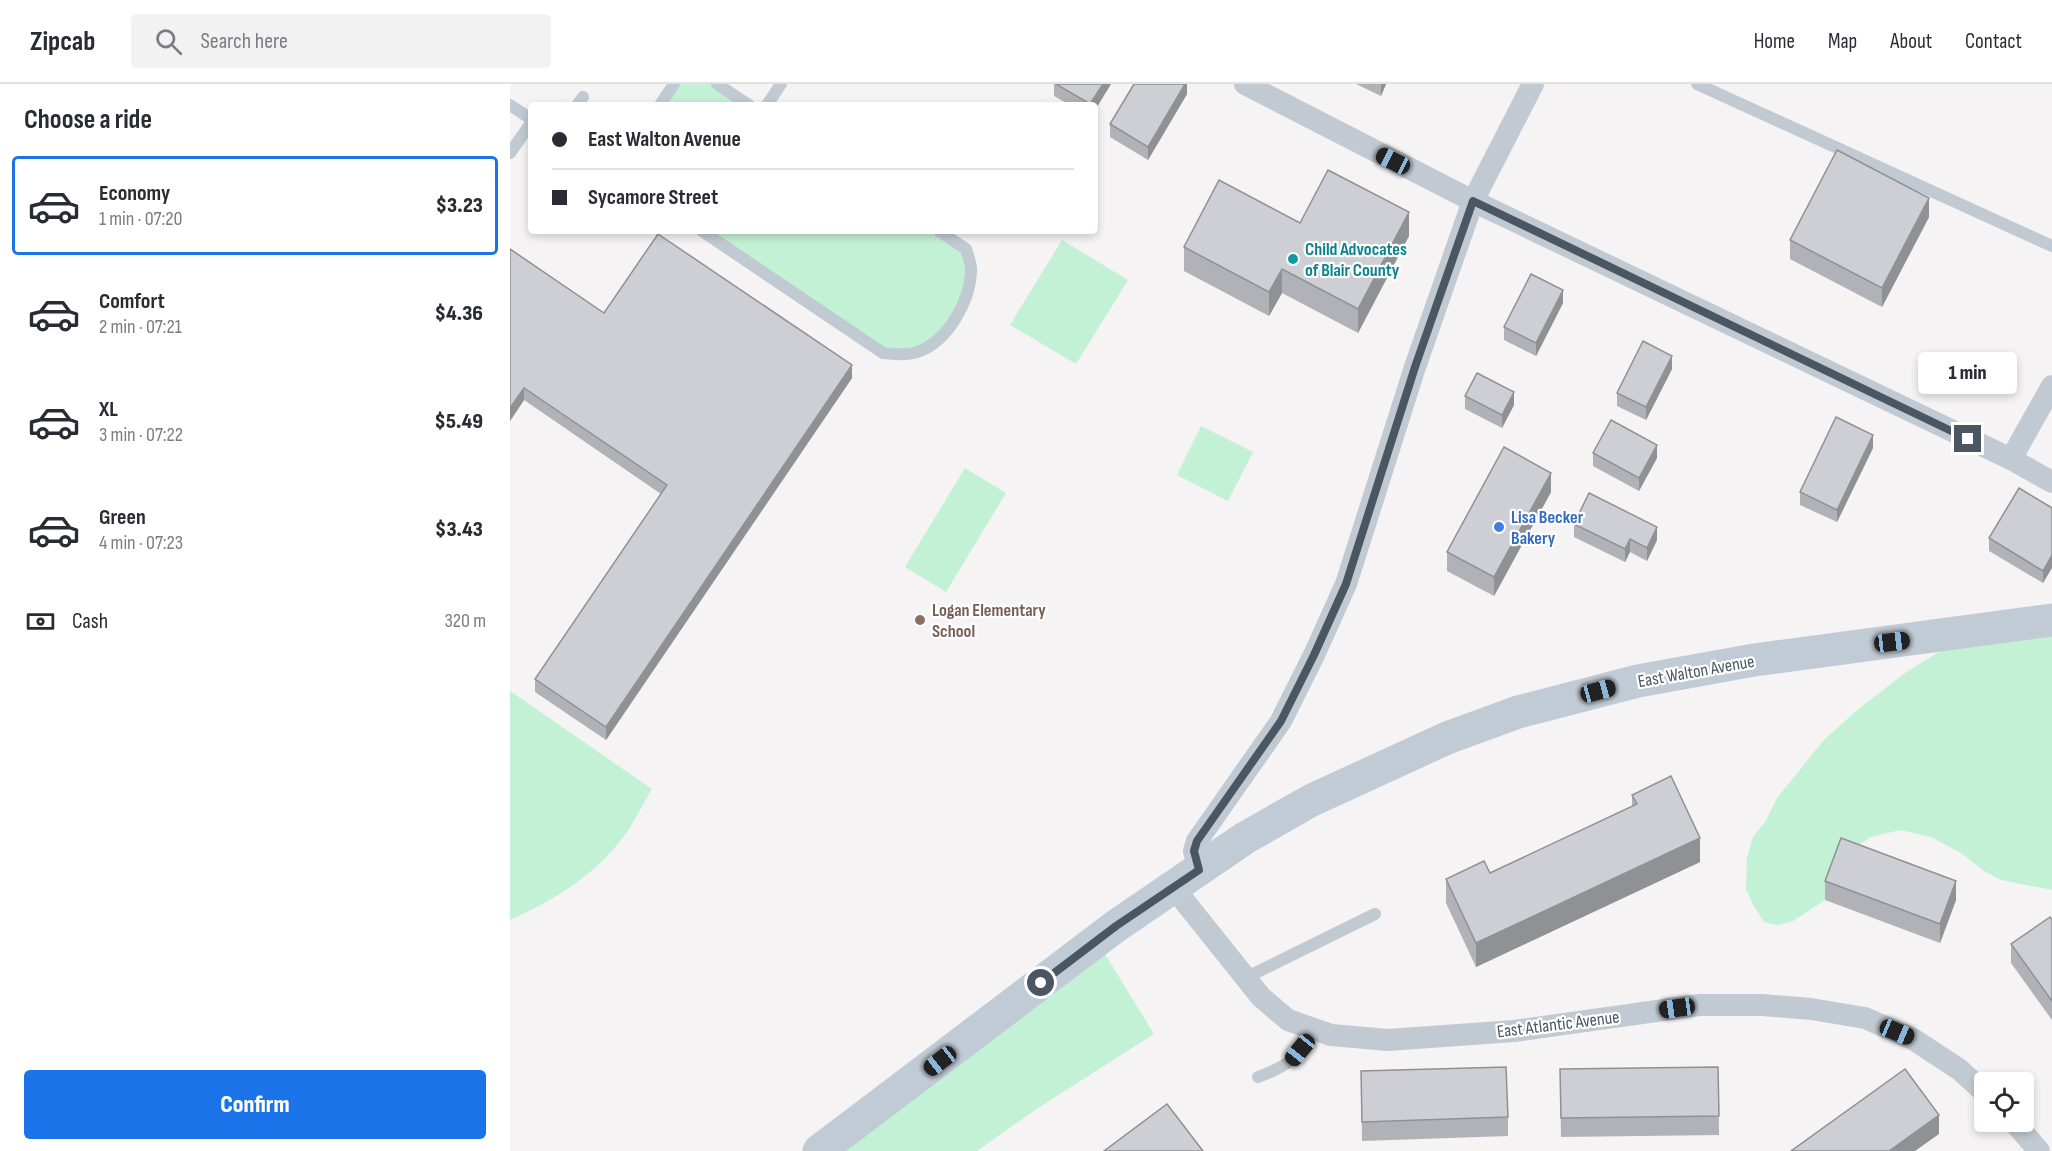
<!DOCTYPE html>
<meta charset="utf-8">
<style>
:root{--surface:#fff;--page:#f2f2f3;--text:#2b2b33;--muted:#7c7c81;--line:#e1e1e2;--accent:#1a73e8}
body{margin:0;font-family:"Sofia Sans Condensed",sans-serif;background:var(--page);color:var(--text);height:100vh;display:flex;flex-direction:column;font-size:22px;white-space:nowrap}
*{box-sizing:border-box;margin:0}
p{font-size:20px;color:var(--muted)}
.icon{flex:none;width:33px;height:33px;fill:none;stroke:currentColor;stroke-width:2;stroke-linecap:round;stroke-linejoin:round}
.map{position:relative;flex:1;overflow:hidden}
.panel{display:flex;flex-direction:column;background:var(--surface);width:510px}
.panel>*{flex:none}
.banner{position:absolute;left:18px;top:18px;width:570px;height:132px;border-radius:6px;box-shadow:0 3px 9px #0003;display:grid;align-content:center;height:132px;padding:0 24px;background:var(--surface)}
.buttons{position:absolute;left:1464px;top:988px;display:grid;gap:12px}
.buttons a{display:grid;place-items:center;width:60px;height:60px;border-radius:6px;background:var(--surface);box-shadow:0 3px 9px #0003;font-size:30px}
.end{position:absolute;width:27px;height:27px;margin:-14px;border:8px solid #4a5661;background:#fff;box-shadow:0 0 0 3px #fff}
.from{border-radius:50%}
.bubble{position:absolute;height:42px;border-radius:6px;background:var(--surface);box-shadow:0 3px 9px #0003;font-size:20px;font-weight:800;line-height:42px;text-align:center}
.car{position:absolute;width:18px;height:36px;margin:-18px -9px;border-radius:8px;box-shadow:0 0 4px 2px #0007;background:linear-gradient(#222 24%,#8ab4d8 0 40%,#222 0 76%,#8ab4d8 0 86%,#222 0)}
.banner b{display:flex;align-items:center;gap:21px;height:57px;font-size:22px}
.banner b+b{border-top:2px solid var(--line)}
.banner i{width:15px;height:15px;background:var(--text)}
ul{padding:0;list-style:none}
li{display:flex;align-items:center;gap:18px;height:99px;margin:0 12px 9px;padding:0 12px;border:3px solid transparent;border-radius:6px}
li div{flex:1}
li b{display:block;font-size:22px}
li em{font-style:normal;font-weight:800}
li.active{border-color:var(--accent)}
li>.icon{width:54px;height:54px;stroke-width:1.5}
h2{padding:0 24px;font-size:27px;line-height:72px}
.pay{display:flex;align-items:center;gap:15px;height:66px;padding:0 24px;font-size:22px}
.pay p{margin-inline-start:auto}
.cta{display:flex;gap:12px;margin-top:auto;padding:12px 24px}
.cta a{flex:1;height:69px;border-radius:6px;background:var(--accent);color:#fff;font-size:24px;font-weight:800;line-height:69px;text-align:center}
header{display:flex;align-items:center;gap:36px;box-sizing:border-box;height:84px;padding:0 30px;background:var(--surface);border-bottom:2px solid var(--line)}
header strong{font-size:28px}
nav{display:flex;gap:33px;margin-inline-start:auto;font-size:21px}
.search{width:420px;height:54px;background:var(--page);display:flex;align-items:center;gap:15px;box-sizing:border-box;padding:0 21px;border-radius:6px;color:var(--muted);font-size:22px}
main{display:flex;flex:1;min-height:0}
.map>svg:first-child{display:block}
</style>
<header>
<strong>Zipcab</strong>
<div class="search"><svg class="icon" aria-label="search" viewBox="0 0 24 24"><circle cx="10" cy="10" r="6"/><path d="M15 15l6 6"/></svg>Search here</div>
<nav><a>Home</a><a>Map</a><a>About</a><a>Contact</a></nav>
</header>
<main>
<section class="panel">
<h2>Choose a ride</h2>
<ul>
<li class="active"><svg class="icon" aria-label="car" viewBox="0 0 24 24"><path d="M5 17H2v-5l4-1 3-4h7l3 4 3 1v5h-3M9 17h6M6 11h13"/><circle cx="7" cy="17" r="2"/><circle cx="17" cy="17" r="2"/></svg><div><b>Economy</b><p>1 min · 07:20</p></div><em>$3.23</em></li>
<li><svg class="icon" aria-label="car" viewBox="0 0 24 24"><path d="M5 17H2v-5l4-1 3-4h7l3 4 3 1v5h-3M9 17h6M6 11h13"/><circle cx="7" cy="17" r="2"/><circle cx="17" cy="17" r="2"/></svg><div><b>Comfort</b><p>2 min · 07:21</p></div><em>$4.36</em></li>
<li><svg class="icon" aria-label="car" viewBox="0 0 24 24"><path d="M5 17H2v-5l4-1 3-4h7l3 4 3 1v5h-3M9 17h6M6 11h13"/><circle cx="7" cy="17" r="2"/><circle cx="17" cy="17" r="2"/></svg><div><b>XL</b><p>3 min · 07:22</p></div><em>$5.49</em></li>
<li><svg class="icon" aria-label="car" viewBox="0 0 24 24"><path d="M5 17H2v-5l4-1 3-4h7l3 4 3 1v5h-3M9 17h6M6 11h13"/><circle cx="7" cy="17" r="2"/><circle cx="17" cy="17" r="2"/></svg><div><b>Green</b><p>4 min · 07:23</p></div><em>$3.43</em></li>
</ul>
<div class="pay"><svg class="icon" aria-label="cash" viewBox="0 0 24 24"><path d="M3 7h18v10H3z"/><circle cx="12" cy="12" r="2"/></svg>Cash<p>320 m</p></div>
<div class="cta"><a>Confirm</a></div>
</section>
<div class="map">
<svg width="1542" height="1067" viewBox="0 0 1542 1067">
<rect width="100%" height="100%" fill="#f5f3f3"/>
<g fill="#c3f1d5">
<path d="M164,0H207L238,21H150Z"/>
<path d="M192,147H428L456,165L461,186L445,233L409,267L373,269Z"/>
<path d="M552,156L618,196L566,280L500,241Z"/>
<path d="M691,342L743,368L718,417L667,391Z"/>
<path d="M455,384L496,409L436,508L395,483Z"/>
<path d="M1542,537V806L1491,796L1474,787L1451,769L1421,753L1390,746L1361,753L1331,773L1315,816L1283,837L1268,841L1254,838L1243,821L1236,805L1237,774L1243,753L1255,738L1267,714L1313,657L1346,627L1395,589L1445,558Z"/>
<path d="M0,607L142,705C134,718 127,732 119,745C90,788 47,815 0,836Z"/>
<path d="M587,857L644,950L528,1024L467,1067H310Z"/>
</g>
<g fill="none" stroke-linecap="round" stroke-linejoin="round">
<g stroke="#c1cad2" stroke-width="12">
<path d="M207,0L239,21"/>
<path d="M1187,0L1542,162"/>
<path d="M0,21L21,35"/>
<path d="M67,21L73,13"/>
<path d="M150,21L164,0"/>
<path d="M257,21L271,0"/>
<path d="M0,69L21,39"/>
<path d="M192,147L373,269C385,270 398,272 410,267C438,256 460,217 461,188C462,181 458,172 456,165L429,147"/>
<path d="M735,894L865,830"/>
<path d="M748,993C780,981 786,976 799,944"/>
</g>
<g stroke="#c1cad2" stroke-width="22">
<path d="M735,0L963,117L1501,375L1542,398"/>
<path d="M1501,375L1542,302"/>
<path d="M689,786L684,767L687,757L771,637L804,571L836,500L905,283L963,117L1023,0"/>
<path d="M663,803L751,913L778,936L821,951L878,956L1004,947L1190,921H1252L1301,925L1355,934L1403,955L1450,986L1474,1008"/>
<path d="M1504,1038L1529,1067"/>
</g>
<path stroke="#c1cbd6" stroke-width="33" d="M309,1067L606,842L735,754L802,716L937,654L1008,628L1128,597L1244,576L1542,536"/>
</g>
<g fill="#b0b2b7">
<path d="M544,0H601L585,26V21H560L544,12Z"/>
<path d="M677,0V10L638,76L600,53V40Z"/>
<path d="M846,0H876L871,12Z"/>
<path d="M1419,133L1372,223L1280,175V156Z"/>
<path d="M790,139L899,152L848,249L772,209L759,232L674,187V163Z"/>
<path d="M0,165L94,229L342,294L96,656L25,608V595L151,410L14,316L0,337Z"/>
<path d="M1053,219L1026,272L994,256V243Z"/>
<path d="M1162,285L1136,336L1107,322V309Z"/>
<path d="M955,312L1004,321L992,344L955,325Z"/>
<path d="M1363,364L1327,438L1290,421V408Z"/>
<path d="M1083,369L1147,374L1129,407L1083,382Z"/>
<path d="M1041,408L984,512L937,487V468Z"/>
<path d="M1542,424L1533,499L1479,467V454Z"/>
<path d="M1064,440L1147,456L1137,477L1120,468L1115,478L1064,453Z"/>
<path d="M1122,711L1190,778L966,883L936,819V795L980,789L1122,722Z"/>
<path d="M1315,797L1446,816L1430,859L1315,816Z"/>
<path d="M1542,836V936L1501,879V860Z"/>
<path d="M1208,983L1209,1051L1051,1053L1050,985Z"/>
<path d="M851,987L998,1033V1052L852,1057Z"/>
</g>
<g fill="#909195">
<path d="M593,0H601L585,26V21H580Z"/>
<path d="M675,0H677V10L638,76V63Z"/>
<path d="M871,0H876L871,12Z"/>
<path d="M1419,114V133L1372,223V204Z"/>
<path d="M899,128V152L848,249V225Z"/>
<path d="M772,185V209L759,232V208Z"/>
<path d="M1053,206V219L1026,272V259Z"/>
<path d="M1162,272V285L1136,336V323Z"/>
<path d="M342,281V294L96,656V643Z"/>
<path d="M14,304V316L0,337V324Z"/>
<path d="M1004,308V321L992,344V331Z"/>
<path d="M1363,351V364L1327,438V426Z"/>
<path d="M1147,361V374L1129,407V394Z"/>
<path d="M1041,389V408L984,512V493Z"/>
<path d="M1147,443V456L1137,477V464Z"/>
<path d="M1120,455V468L1115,478V465Z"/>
<path d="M1542,471V484L1533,499V487Z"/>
<path d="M1190,754V778L966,883V859Z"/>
<path d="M1446,797V816L1430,859V840Z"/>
<path d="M1429,1031V1050L1405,1067H1379Z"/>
</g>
<g fill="#cdcfd5" stroke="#909195" stroke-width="1.5">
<path d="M546,0H593L580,20Z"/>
<path d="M624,0H675L638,63L600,40Z"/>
<path d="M1327,66L1419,114L1372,204L1280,156Z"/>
<path d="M818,86L899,128L848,225L772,185L759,208L674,163L709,96L790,139Z"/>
<path d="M148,150L342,281L96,643L25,595L157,401L14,304L0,324V165L94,229Z"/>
<path d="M1021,190L1053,206L1026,259L994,243Z"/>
<path d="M1133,257L1162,272L1136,323L1107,309Z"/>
<path d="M967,289L1004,308L992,331L955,312Z"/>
<path d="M1326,333L1363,351L1327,426L1290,408Z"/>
<path d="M1101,336L1147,361L1129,394L1083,369Z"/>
<path d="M994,363L1041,389L984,493L937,468Z"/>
<path d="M1509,404L1542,424V471L1533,487L1479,454Z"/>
<path d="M1079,409L1147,443L1137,464L1120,455L1115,465L1064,440Z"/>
<path d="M1161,692L1190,754L966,859L936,795L974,777L980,789L1127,720L1122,711Z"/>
<path d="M1331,754L1446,797L1430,840L1315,797Z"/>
<path d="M1540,833L1542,836V917L1501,860Z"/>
<path d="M996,983L998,1033L852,1038L851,987Z"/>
<path d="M1208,983L1209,1032L1051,1034L1050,985Z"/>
<path d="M1395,985L1429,1031L1379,1067H1281Z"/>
<path d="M657,1020L693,1067H594Z"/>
</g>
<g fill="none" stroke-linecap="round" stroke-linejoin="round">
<path stroke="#4a5661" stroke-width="8" d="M531,899L606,842L689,786L684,767L687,757L771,637L804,571L836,500L905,283L963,117L1458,355"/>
</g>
<circle fill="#0f9aa8" stroke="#fff" stroke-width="2" cx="783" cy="175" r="6"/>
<circle fill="#3f7fe0" stroke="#fff" stroke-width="2" cx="989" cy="443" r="6"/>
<circle fill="#8d6e63" stroke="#fff" stroke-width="2" cx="410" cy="536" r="6"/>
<g text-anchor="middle" stroke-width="4.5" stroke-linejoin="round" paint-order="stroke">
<g font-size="18" font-weight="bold" fill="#0d838f" stroke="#fff" text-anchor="start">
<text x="795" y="171">Child Advocates<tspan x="795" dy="21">of Blair County</tspan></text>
</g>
<g font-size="18" font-weight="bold" fill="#366cbe" stroke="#fff" text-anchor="start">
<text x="1001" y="439">Lisa Becker<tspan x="1001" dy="21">Bakery</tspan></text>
</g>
<g font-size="18" font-weight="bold" fill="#785e54" stroke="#fff" text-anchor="start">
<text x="422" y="532">Logan Elementary<tspan x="422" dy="21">School</tspan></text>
</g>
<g font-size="18" fill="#4a5661" stroke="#fff">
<text transform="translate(1186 587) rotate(-10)" y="6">East Walton Avenue</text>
<text transform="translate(1048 940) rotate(-7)" y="6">East Atlantic Avenue</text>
</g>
</g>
</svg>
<div class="buttons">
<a><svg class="icon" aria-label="locate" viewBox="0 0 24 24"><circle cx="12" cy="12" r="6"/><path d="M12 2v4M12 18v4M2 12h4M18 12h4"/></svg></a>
</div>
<i class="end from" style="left:531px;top:899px"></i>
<i class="end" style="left:1458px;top:355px"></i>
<div class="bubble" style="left:1408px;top:268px;width:99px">1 min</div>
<i class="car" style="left:883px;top:77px;rotate:297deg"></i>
<i class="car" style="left:1382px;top:558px;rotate:83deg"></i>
<i class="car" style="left:1088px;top:607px;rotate:75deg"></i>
<i class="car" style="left:1167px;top:924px;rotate:262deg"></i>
<i class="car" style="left:1387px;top:948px;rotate:113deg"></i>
<i class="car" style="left:790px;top:966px;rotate:219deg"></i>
<i class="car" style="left:430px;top:977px;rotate:232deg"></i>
<div class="banner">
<b><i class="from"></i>East Walton Avenue</b>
<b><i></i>Sycamore Street</b>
</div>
</div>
</main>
